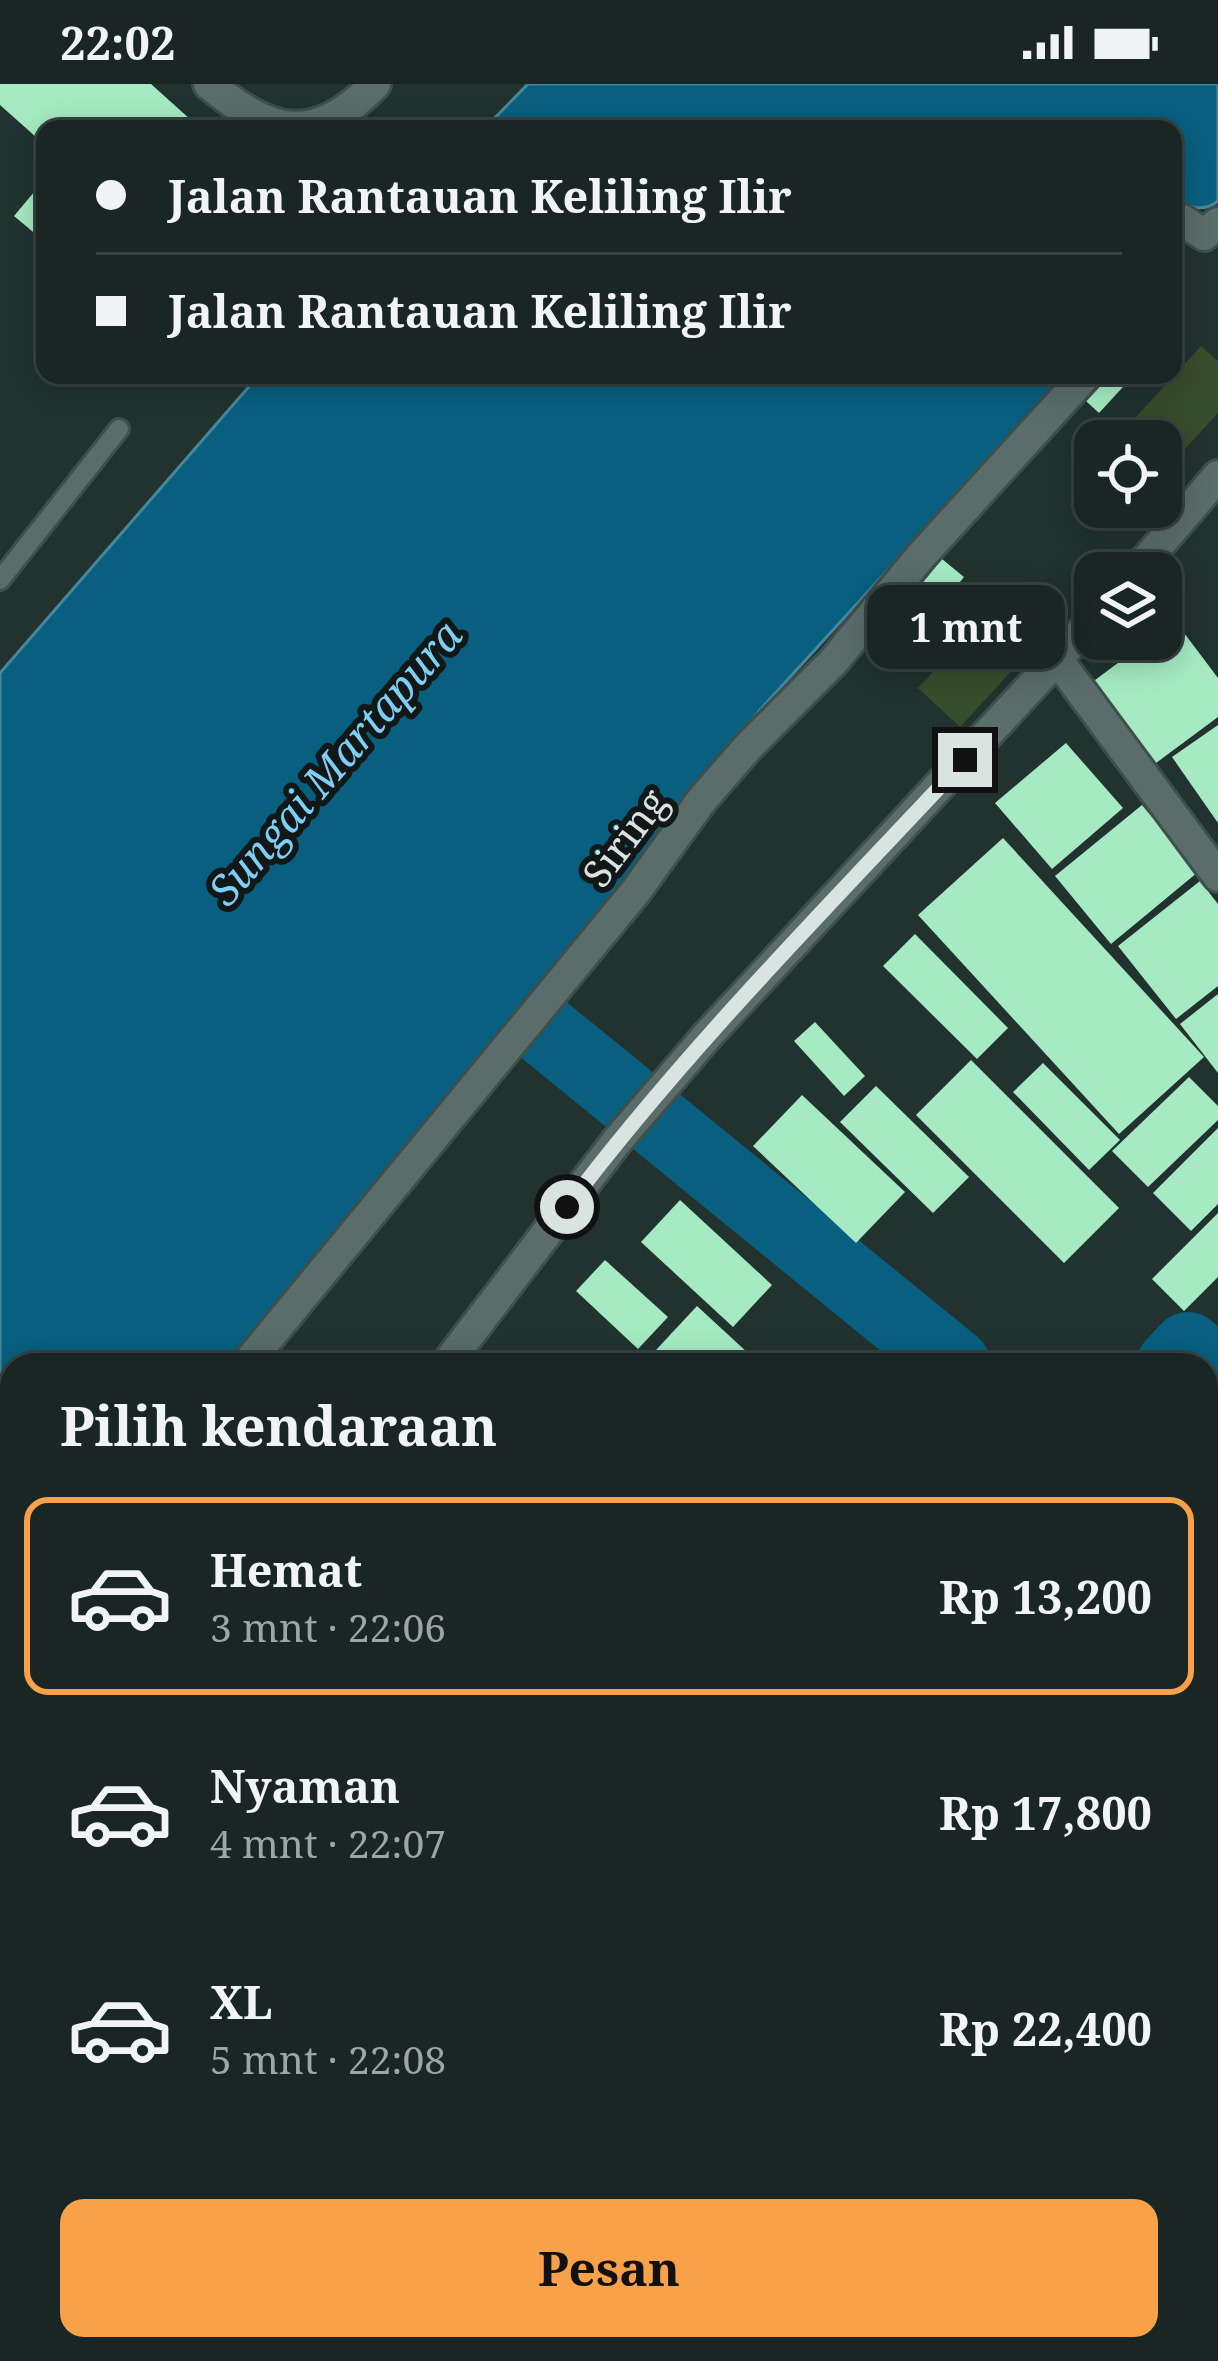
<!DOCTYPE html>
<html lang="id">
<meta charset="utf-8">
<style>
:root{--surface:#192623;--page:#222e2b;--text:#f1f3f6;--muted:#9fa5a6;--line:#374341;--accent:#f7a148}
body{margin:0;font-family:"Noto Serif",serif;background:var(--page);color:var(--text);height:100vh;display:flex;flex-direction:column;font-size:45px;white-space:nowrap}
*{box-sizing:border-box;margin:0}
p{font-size:39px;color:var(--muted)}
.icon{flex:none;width:66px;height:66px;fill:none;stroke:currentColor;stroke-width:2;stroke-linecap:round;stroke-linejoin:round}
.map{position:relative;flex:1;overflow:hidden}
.details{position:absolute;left:0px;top:1269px;width:1218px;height:1008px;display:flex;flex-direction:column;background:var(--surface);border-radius:36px 36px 0 0;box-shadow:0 6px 30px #0003,0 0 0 3px var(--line)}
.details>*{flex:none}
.guide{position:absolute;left:36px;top:36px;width:1146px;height:264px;border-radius:24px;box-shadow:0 6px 30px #0003,0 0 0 3px var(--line);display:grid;align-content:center;height:264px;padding:0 60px;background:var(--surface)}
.fabs{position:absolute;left:1074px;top:336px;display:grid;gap:24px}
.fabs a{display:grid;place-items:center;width:108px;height:108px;border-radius:24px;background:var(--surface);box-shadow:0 6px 30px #0003,0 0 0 3px var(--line);font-size:60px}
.end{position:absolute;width:54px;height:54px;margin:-27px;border:15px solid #d9e4e1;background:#111;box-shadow:0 0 0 6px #111}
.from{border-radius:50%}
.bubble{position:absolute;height:84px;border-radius:24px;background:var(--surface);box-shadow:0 6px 30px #0003,0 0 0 3px var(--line);font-size:39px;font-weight:700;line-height:84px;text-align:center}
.guide b{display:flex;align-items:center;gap:42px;height:114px;font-size:45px}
.guide b+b{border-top:3px solid var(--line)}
.guide i{width:30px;height:30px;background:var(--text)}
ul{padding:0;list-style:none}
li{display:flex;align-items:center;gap:36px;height:198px;margin:0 24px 18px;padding:0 36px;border:6px solid transparent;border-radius:24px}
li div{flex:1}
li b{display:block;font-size:45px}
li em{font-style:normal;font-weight:700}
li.active{border-color:var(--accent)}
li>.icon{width:108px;height:108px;stroke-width:1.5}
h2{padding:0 60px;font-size:54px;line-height:144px}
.button{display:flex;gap:24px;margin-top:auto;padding:24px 60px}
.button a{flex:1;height:138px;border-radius:24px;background:var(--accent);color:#111;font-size:48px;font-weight:700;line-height:138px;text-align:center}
.status{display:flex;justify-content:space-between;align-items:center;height:84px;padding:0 60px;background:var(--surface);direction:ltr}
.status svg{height:33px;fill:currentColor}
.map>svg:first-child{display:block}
</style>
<div class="status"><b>22:02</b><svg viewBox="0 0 49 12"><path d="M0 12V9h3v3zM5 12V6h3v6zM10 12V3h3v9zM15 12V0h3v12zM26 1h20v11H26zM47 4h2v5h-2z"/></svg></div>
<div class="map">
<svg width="1218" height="2277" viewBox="0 0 1218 2277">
<rect width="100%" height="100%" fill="#21322f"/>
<g fill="#384d2c">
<path d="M1201,262L1218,277V329L1161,391V357H1114Z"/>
<path d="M1010,505L1052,543L960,643L918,604Z"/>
</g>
<g fill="#085f7f" stroke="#47879c" stroke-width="3">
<path d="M528,0H1218V117C1205,128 1191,124 1178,117L1173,122V45H484Z"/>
<path d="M259,291H1066L760,626L522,926L226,1281H12V1590L0,1606V589Z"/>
</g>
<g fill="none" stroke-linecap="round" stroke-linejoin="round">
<g stroke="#47879c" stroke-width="12">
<path d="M0,1954L12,1963"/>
<path d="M384,2265L398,2277"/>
</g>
<g stroke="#085f7f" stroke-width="72">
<path d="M468,884L955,1281"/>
<path d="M1172,1281L1188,1264L1218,1290"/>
</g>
</g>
<g fill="#a5eac3">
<path d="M0,0H151L201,45H45V61L0,21Z"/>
<path d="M45,95V158L14,132Z"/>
<path d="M1092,291H1134L1099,329L1076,308Z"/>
<path d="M1095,363V411L1071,391Z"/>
<path d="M942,475L964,493L903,569L880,551Z"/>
<path d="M1175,537L1218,594V633L1152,682L1091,599L1150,555H1161V547Z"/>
<path d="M1218,641V739L1172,673Z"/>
<path d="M1066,659L1123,724L1052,785L995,719Z"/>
<path d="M1142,721L1198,788L1111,860L1055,792Z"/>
<path d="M1003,754L1204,973L1119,1050L918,831Z"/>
<path d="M1200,797L1218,820V902L1176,935L1118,862Z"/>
<path d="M915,850L1008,944L977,975L883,882Z"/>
<path d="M1218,910V989L1180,940Z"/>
<path d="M815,938L865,992L844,1012L794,957Z"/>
<path d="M971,976L1119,1124L1064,1179L916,1031Z"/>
<path d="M1043,979L1120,1056L1089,1086L1013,1008Z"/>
<path d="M1189,993L1218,1022V1036L1148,1103L1112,1067Z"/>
<path d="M876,1002L969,1093L933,1129L840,1038Z"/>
<path d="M802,1011L905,1108L856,1159L753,1062Z"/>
<path d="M1218,1044V1120L1191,1147L1153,1109Z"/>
<path d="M680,1116L772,1201L733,1243L641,1158Z"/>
<path d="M1218,1129V1193L1184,1227L1152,1195Z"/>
<path d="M605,1176L668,1233L638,1265L576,1207Z"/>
<path d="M697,1222L761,1281H642Z"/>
<path d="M1218,1334V1377L1206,1366V1347Z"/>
<path d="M1215,1390L1218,1392V1429L1206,1442V1399Z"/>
<path d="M1218,1438V1477L1210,1485L1206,1482V1451Z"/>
<path d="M1206,1580L1218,1592V1674L1206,1662Z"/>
<path d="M0,1645L12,1654V1700L0,1692Z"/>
<path d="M1206,1682L1218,1692V1707L1206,1721Z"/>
<path d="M1218,1813V1850L1206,1839V1826Z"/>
<path d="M1206,1852L1218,1863V1950L1206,1963Z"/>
<path d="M1212,2014L1218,2019V2092L1206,2082V2021Z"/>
<path d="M0,2168L12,2180V2265H96L108,2277H0Z"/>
<path d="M1206,2178L1218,2189V2235L1206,2248Z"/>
<path d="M453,2265H542L547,2269L541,2277H444Z"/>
<path d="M858,2265H898L912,2277H847Z"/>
<path d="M912,2265H991L1004,2277H924Z"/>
<path d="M1011,2265H1077L1066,2277H1025Z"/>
<path d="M1085,2265H1092L1106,2277H1075Z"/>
<path d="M1097,2265H1148L1161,2277H1110Z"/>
</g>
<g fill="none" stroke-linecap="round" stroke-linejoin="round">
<g stroke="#3f4f4c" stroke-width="24">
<g id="lane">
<path d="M0,496L119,345"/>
<path d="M622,2277L633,2265"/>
</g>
</g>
<g stroke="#3f4f4c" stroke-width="36">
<g id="street">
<path d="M1173,145L1182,136L1204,151L1218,139"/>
<path d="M1135,489L1218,392"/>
<path d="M1057,575L1218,792"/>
<path d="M246,1281L636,807L701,717L748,663L833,578L921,472L1086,291"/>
<path d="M446,1281L617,1057L707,952L1095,534"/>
<path d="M0,1865L12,1851"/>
<path d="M1206,2123L1218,2134"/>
<path d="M1206,2262L1218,2249"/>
</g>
</g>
<g stroke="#3f4f4c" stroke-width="36">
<g id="secondary">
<path d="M209,0C270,51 315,63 375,0"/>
<path d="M1206,1772L1218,1757"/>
<path d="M781,2277L791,2265"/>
</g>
</g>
<use href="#lane" stroke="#5a6d6a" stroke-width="18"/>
<use href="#street" stroke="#5a6d6a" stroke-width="30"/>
<use href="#secondary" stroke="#5a6d6a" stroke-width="30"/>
</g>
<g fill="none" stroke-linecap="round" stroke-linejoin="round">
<path stroke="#d9e4e1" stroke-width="15" d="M567,1123C687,964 829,822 965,676"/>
</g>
<g text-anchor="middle" stroke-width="12" stroke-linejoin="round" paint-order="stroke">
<g font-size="39" fill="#d9e4e1" stroke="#111817">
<text transform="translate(625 754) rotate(-53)" y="14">Siring</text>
</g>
<g font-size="42" font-style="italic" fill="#7fcef5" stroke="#111817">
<text transform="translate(335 679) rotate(-49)" y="15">Sungai Martapura</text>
</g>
</g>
</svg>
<div class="fabs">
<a><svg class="icon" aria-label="locate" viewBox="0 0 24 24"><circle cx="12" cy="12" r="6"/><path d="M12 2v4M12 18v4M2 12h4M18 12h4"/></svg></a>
<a><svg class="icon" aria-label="layers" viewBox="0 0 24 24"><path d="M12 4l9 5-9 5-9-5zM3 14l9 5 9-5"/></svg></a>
</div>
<i class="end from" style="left:567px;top:1123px"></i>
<i class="end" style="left:965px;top:676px"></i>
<div class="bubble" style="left:867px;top:501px;width:198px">1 mnt</div>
<div class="guide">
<b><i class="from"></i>Jalan Rantauan Keliling Ilir</b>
<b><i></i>Jalan Rantauan Keliling Ilir</b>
</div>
<section class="details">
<h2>Pilih kendaraan</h2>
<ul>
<li class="active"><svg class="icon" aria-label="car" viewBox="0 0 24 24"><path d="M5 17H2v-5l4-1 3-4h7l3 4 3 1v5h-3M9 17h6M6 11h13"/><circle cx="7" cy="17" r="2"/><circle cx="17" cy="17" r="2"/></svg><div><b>Hemat</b><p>3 mnt · 22:06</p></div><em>Rp 13,200</em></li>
<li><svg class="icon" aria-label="car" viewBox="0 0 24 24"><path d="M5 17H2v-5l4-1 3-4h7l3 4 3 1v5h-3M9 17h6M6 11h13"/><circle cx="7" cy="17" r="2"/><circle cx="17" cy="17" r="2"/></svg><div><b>Nyaman</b><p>4 mnt · 22:07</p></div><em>Rp 17,800</em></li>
<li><svg class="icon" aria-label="car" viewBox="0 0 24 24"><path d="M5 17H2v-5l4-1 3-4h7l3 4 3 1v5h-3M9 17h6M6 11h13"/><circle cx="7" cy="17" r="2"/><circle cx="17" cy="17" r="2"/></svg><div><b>XL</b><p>5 mnt · 22:08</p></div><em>Rp 22,400</em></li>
</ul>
<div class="button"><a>Pesan</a></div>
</section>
</div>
